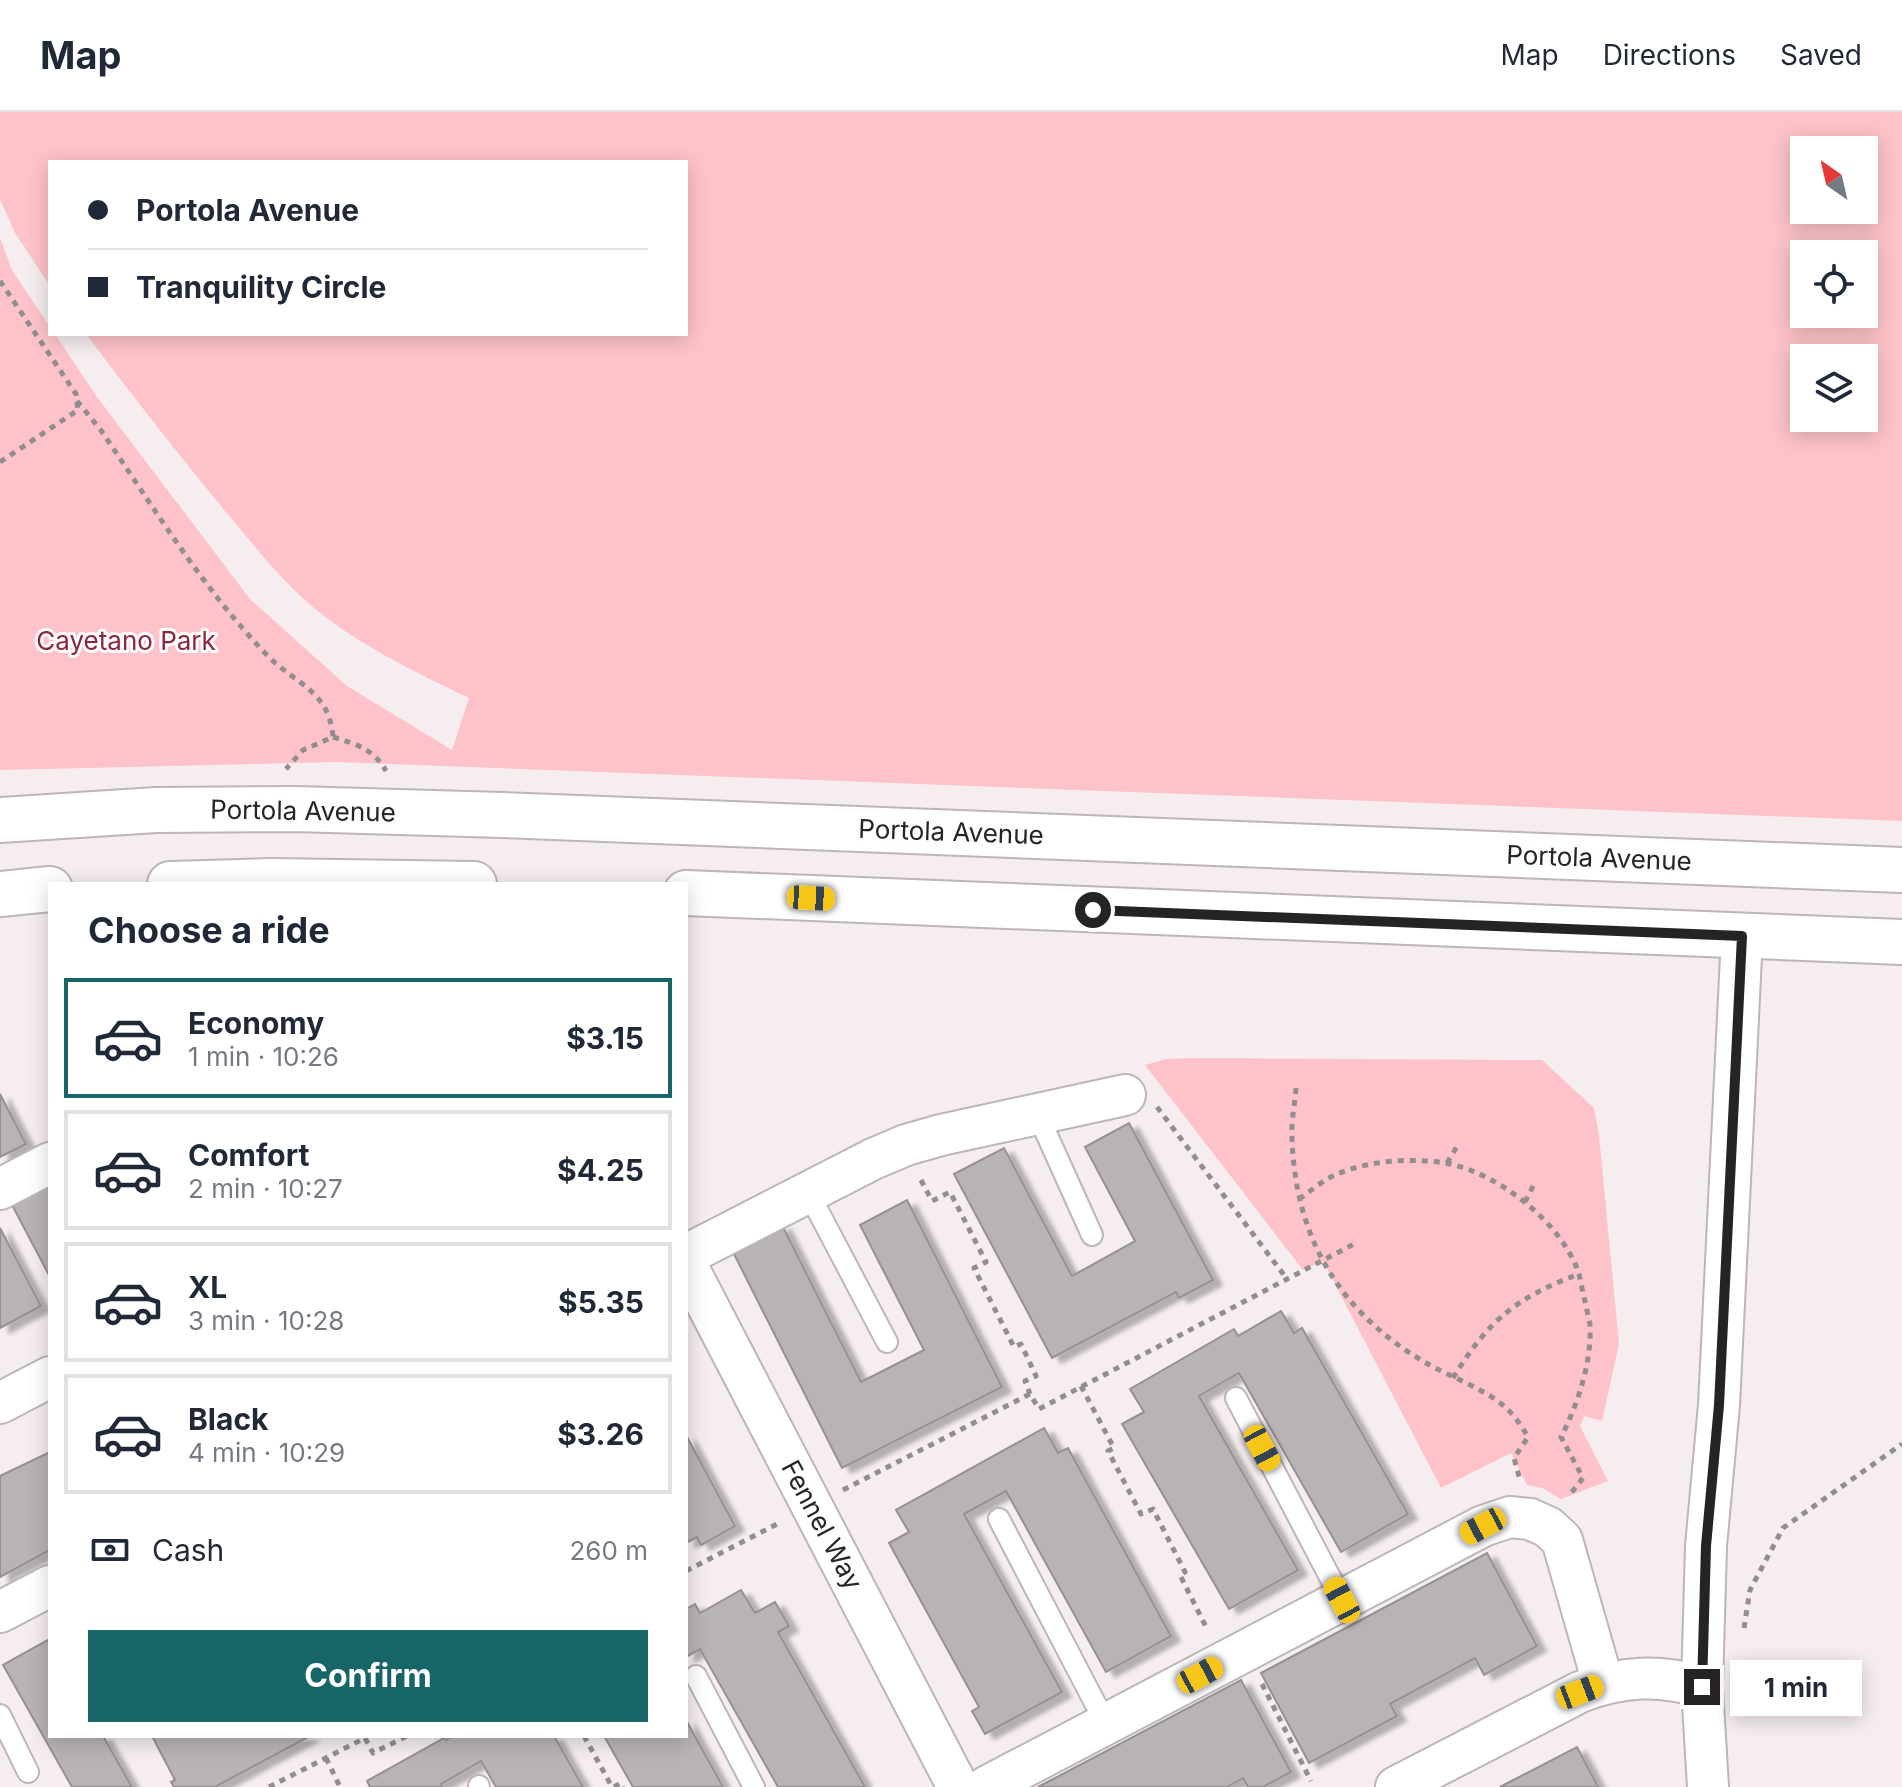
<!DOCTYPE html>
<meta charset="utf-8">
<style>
:root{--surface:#fff;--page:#f6f6f7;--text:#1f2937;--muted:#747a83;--line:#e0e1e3;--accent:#166567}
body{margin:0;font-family:Inter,sans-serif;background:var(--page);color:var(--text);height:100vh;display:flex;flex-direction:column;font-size:30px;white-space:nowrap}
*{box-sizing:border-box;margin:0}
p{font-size:26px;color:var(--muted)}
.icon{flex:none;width:44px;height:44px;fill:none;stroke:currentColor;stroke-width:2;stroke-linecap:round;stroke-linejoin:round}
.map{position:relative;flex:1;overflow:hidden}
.panel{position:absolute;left:48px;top:770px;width:640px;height:856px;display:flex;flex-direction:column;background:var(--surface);border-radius:0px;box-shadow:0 4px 20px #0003}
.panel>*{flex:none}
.top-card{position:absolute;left:48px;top:48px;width:640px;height:176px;border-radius:0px;box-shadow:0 4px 20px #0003;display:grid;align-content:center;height:176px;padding:0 40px;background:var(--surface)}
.needle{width:52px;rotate:326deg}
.fabs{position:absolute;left:1790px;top:24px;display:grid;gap:16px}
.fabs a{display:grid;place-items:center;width:88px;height:88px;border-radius:0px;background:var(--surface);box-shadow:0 4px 20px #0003;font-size:40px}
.end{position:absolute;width:36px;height:36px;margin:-18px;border:10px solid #262324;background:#fff;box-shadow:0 0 0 4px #fff}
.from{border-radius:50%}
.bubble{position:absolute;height:56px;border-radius:0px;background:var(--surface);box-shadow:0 4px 20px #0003;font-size:26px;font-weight:700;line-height:56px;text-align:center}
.car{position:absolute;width:24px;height:48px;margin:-24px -12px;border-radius:10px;box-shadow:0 0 6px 2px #0007;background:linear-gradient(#f5c518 24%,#345 0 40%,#f5c518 0 76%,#345 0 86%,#f5c518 0)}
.top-card b{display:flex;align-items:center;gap:28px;height:76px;font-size:30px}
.top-card b+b{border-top:2px solid var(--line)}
.top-card i{width:20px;height:20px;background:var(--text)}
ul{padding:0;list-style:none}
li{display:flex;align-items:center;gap:24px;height:120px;margin:0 16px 12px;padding:0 24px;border:4px solid var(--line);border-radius:0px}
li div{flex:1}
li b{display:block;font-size:30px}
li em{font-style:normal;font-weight:700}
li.current{border-color:var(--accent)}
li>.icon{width:72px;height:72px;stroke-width:1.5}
h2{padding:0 40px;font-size:36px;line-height:96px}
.pay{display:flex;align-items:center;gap:20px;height:88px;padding:0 40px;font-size:30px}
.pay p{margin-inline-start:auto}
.cta{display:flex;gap:16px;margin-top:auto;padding:16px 40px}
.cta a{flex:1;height:92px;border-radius:0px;background:var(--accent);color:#fff;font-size:32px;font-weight:700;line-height:92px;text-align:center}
header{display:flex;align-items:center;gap:48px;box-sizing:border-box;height:112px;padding:0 40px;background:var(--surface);border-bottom:2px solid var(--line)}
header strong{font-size:38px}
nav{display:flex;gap:44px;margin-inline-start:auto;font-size:28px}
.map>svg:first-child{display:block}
</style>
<header>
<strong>Map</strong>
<nav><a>Map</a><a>Directions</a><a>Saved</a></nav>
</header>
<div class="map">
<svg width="1902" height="1675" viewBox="0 0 1902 1675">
<defs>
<filter id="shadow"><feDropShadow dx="9" dy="5" stdDeviation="2" flood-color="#0004"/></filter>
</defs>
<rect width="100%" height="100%" fill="#f5edee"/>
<g fill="#fec3ca" fill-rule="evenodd">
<path d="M0,0H1902V709L335,650L0,658V126L12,158L50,215V222H55L97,285L250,487L347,574L452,638L469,586C413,559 354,531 307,490C277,463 251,430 225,399C177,341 131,282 86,222H686V50H50V174L15,121L0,87ZM1864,38V98H1804V38ZM1804,142H1864V202H1804ZM1864,246V306H1804V246Z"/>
<path d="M1191,946L1542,948L1594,996L1599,1023L1619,1232L1602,1309L1584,1304L1580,1314L1608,1369L1561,1387L1542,1376L1527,1373L1511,1341L1441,1376L1323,1149L1303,1158L1145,953L1166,947Z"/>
</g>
<g fill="#bab3b3" stroke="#979091" stroke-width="2" filter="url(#shadow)">
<path d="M0,982L26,1032L0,1045Z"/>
<path d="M1129,1011L1213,1168L1179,1186L1176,1180L1052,1246L954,1062L1004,1036L1072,1164L1135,1129L1085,1035Z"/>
<path d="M50,1073V1165L12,1093Z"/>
<path d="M907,1088L1002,1275L842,1356L732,1138L782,1113L861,1270L924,1238L860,1113Z"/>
<path d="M0,1116L41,1194L0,1216Z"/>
<path d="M1281,1199L1294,1221L1302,1216L1408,1402L1341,1440L1239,1261L1199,1284L1298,1458L1229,1497L1122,1312L1144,1300L1130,1277L1234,1217L1238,1224Z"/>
<path d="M1044,1316L1058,1341L1068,1336L1171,1524L1106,1560L1006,1379L964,1402L1062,1580L985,1622L972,1599L979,1595L889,1431L909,1420L896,1398Z"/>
<path d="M686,1323L735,1414L701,1433L697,1425L686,1431Z"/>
<path d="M50,1340V1438L0,1465V1364Z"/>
<path d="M1487,1441L1537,1534L1484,1563L1475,1546L1390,1592L1397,1604L1309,1651L1261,1561Z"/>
<path d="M741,1478L755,1501L775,1490L789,1514L778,1520L865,1675H778L700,1537L686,1545V1497L695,1492L700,1501Z"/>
<path d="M48,1528L50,1532V1624H103L132,1675H72L3,1553Z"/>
<path d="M1241,1568L1291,1660L1263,1675H1248L1243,1666L1227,1675H1038Z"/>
<path d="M686,1608L723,1675H633L604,1624H686Z"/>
<path d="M152,1624H310L215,1675H174L171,1670L175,1668Z"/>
<path d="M453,1624H554L583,1675H496L481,1649L441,1672L442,1675H370L367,1669L444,1626L446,1628Z"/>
<path d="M1577,1635L1598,1675H1500Z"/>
</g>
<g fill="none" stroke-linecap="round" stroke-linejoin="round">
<g stroke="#bdb5b6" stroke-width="24">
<g id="service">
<path d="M1037,1001L1092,1123"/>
<path d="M808,1080L887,1230"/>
<path d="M1236,1286L1342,1488"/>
<path d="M999,1407L1106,1612"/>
<path d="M696,1564L754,1675"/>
<path d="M0,1603L28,1660"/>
<path d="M479,1674V1675"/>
</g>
</g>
<g stroke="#bdb5b6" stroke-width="44">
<g id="minor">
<path d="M0,1077L50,1051"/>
<path d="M686,1143L873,1047L906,1033L941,1023L1125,983"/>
<path d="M686,1152L958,1675"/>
<path d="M0,1291L50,1265"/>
<path d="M0,1500L50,1474"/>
<path d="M986,1675L1483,1414L1510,1405L1530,1407L1548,1415L1562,1428L1603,1571"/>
<path d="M1396,1675L1580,1580C1622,1564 1659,1562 1702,1575"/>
<path d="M1708,1675L1702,1575L1706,1434L1719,1293L1742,824"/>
</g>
</g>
<g stroke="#bdb5b6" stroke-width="48">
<g id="secondary">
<path d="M0,708L156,698L295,697L502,703L1902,758"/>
<path d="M170,772L270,769L474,772"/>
<path d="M686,781L1902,830"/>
<path d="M0,782L50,777"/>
</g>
</g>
<g stroke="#928d8e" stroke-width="5" stroke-dasharray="6 6" stroke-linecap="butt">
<path d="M0,169L76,282L78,298L0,350"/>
<path d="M77,289L100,317C153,394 202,476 267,543C296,573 329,578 333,625L303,638L286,657"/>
<path d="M333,625C356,632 374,637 386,659"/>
<path d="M1296,976C1295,992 1291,1009 1292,1025C1295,1126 1339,1200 1426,1251C1449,1264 1489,1279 1506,1296C1515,1304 1522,1315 1528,1325L1514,1346L1520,1368"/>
<path d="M1157,995L1287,1167"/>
<path d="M1447,1051L1458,1033"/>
<path d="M921,1068L932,1089L950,1080L986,1150L974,1156L1014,1235L1021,1232L1036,1264L1025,1269L1030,1282"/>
<path d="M1299,1087C1311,1079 1323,1068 1335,1063C1369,1048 1414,1045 1450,1052C1500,1063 1560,1110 1578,1159C1581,1168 1582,1179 1585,1189C1586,1196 1589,1205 1590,1213C1592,1249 1578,1292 1561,1325L1583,1366L1568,1385"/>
<path d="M1525,1090L1535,1070"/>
<path d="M1453,1266C1488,1209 1515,1186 1579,1162"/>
<path d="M1081,1274L1114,1336L1108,1339L1141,1402L1153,1397L1185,1460L1180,1463L1207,1517"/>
<path d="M843,1378L1030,1282L1039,1297L1354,1132"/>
<path d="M686,1459L777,1412"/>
<path d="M1744,1516L1750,1478L1783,1416L1902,1332"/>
<path d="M1262,1572L1311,1669"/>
<path d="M584,1624L612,1675"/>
<path d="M326,1646L340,1675"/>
<path d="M269,1675L365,1626L373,1641L407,1624"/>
<path d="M614,1675L621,1671L623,1675"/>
</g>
<use href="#service" stroke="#fff" stroke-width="20"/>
<use href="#minor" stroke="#fff" stroke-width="40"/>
<use href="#secondary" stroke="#fff" stroke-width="44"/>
</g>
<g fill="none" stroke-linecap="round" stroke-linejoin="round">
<path stroke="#262324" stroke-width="10" d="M1093,798L1742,824L1719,1293L1706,1434L1702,1575"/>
</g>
<g text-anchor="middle" stroke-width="6" stroke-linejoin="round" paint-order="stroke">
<g font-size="26" fill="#89273f" stroke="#fefcfc">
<text x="126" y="538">Cayetano Park</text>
</g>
<g font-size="26" fill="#262324" stroke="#fefcfc">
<text transform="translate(303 699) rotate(1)" y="9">Portola Avenue</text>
<text transform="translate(951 720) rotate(2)" y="9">Portola Avenue</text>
<text transform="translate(1599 746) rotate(2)" y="9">Portola Avenue</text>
<text transform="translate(822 1413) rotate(62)" y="9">Fennel Way</text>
</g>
</g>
</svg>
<div class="fabs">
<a><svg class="needle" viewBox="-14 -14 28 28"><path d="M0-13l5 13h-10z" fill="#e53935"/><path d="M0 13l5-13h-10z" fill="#747a83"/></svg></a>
<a><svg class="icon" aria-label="locate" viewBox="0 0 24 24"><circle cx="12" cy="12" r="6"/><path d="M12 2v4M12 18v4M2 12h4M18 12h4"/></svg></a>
<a><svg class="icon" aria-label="layers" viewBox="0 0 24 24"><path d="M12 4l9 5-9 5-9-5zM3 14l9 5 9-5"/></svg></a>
</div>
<i class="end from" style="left:1093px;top:798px"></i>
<i class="end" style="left:1702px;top:1575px"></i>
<div class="bubble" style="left:1730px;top:1548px;width:132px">1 min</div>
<i class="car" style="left:811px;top:786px;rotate:93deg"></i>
<i class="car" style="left:1262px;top:1336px;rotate:152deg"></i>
<i class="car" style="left:1483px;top:1414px;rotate:242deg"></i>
<i class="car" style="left:1342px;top:1488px;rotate:332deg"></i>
<i class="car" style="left:1200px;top:1563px;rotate:62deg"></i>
<i class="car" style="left:1580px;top:1580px;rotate:69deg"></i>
<div class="top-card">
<b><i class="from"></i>Portola Avenue</b>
<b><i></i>Tranquility Circle</b>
</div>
<section class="panel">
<h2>Choose a ride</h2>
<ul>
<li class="current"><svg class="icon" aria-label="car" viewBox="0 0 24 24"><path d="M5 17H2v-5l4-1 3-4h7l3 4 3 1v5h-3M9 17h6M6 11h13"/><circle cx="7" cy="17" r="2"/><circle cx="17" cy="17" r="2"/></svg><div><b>Economy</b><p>1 min · 10:26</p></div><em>$3.15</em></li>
<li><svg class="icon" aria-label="car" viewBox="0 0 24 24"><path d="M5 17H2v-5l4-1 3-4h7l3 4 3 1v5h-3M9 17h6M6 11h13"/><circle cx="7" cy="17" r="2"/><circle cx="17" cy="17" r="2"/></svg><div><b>Comfort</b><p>2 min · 10:27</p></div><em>$4.25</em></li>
<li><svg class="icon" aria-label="car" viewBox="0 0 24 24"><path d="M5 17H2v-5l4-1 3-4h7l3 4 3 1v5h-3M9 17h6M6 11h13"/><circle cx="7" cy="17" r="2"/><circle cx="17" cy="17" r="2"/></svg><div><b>XL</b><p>3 min · 10:28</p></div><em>$5.35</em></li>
<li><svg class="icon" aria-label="car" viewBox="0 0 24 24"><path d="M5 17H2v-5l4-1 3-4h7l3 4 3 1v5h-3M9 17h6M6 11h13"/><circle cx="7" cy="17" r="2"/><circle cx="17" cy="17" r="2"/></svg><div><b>Black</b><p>4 min · 10:29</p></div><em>$3.26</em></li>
</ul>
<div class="pay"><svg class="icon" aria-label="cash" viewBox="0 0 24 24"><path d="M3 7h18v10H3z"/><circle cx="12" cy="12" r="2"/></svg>Cash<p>260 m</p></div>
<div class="cta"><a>Confirm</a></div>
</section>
</div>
